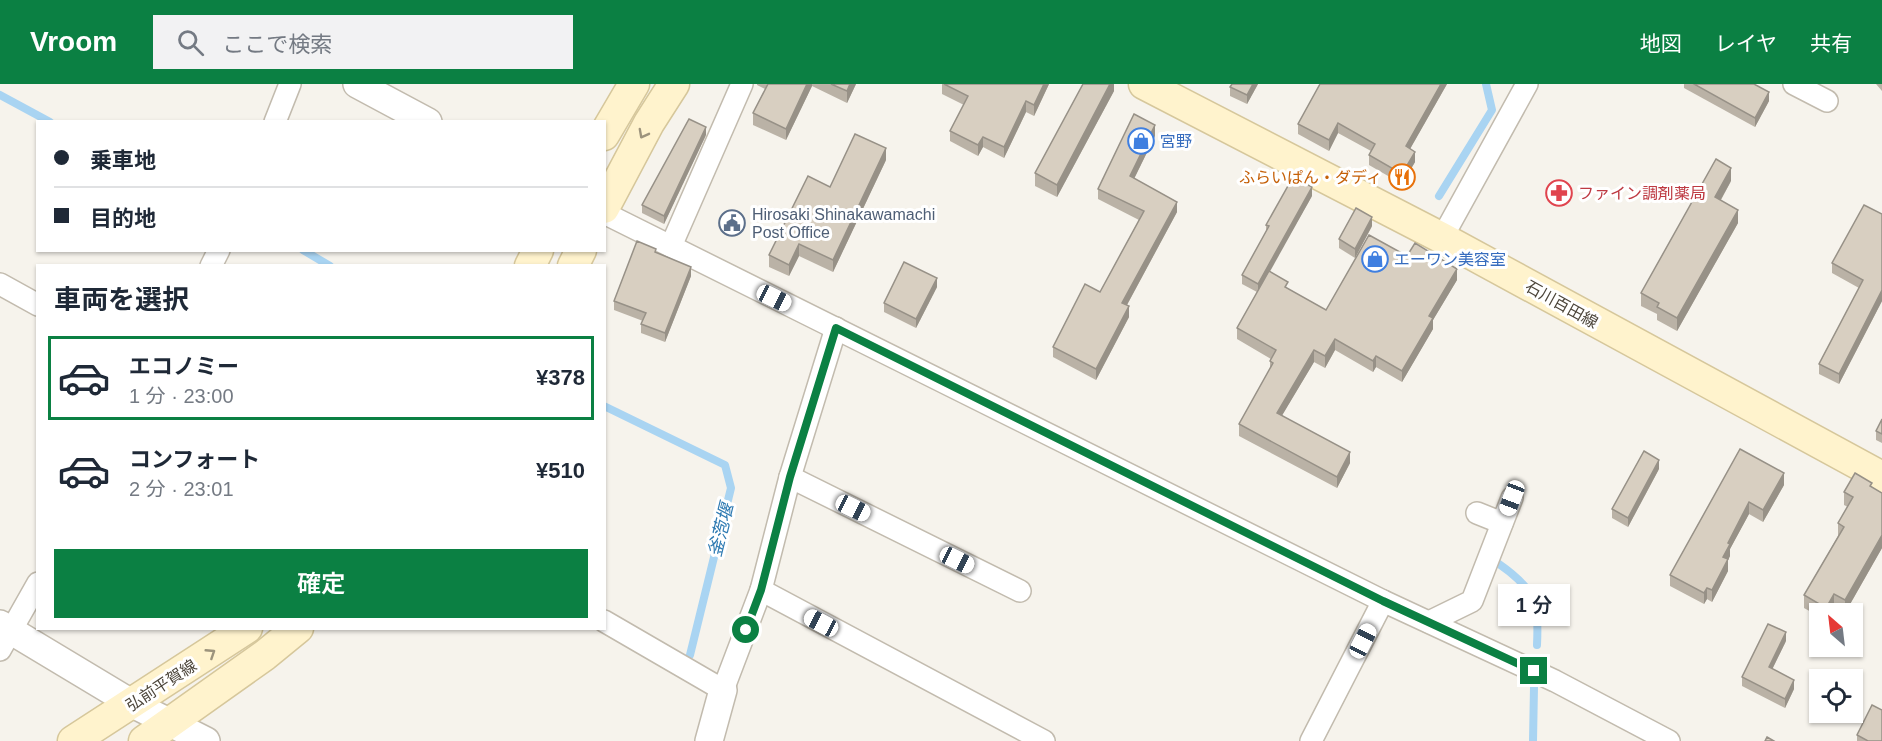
<!DOCTYPE html>
<html lang="ja">
<meta charset="utf-8">
<style>
:root{--surface:#fff;--page:#f2f2f3;--text:#1f2937;--muted:#747a83;--line:#e0e1e3;--accent:#0b8043}
body{margin:0;font-family:Helvetica,"Noto Sans JP",sans-serif;background:var(--page);color:var(--text);height:100vh;display:flex;flex-direction:column;font-size:22px;white-space:nowrap}
*{box-sizing:border-box;margin:0}
p{font-size:20px;color:var(--muted)}
.icon{flex:none;width:33px;height:33px;fill:none;stroke:currentColor;stroke-width:2;stroke-linecap:round;stroke-linejoin:round}
.map{position:relative;flex:1;overflow:hidden}
.sheet{position:absolute;left:36px;top:180px;width:570px;height:366px;display:flex;flex-direction:column;background:var(--surface);border-radius:0px;box-shadow:0 2px 4px #0004}
.sheet>*{flex:none}
.guide{position:absolute;left:36px;top:36px;width:570px;height:132px;border-radius:0px;box-shadow:0 2px 4px #0004;display:grid;align-content:center;height:132px;padding:0 18px;background:var(--surface)}
.needle{width:39px;rotate:332deg}
.fabs{position:absolute;left:1809px;top:519px;display:grid;gap:12px}
.fabs a{display:grid;place-items:center;width:54px;height:54px;border-radius:0px;background:var(--surface);box-shadow:0 2px 4px #0004;font-size:30px}
.end{position:absolute;width:27px;height:27px;margin:-14px;border:8px solid #0b8043;background:#fff;box-shadow:0 0 0 3px #fff}
.from{border-radius:50%}
.bubble{position:absolute;height:42px;border-radius:0px;background:var(--surface);box-shadow:0 2px 4px #0004;font-size:20px;font-weight:600;line-height:42px;text-align:center}
.car{position:absolute;width:18px;height:36px;margin:-18px -9px;border-radius:8px;box-shadow:0 0 4px 2px #0007;background:linear-gradient(#fff 24%,#345 0 40%,#fff 0 76%,#345 0 86%,#fff 0)}
.guide b{display:flex;align-items:center;gap:21px;height:57px;font-size:22px}
.guide b+b{border-top:2px solid var(--line)}
.guide i{width:15px;height:15px;background:var(--text)}
ul{padding:0;list-style:none}
li{display:flex;align-items:center;gap:18px;height:84px;margin:0 12px 9px;padding:0 6px;border:3px solid transparent;border-radius:0px}
li div{flex:1}
li b{display:block;font-size:22px}
li em{font-style:normal;font-weight:600}
li.on{border-color:var(--accent)}
li>.icon{width:54px;height:54px;stroke-width:1.5}
h2{padding:0 18px;font-size:27px;line-height:72px}
.button{display:flex;gap:12px;margin-top:auto;padding:12px 18px}
.button a{flex:1;height:69px;border-radius:0px;background:var(--accent);color:#fff;font-size:24px;font-weight:600;line-height:69px;text-align:center}
header{display:flex;align-items:center;gap:36px;box-sizing:border-box;height:84px;padding:0 30px;background:var(--accent);color:#fff}
header strong{font-size:28px}
nav{display:flex;gap:33px;margin-inline-start:auto;font-size:21px}
.search{width:420px;height:54px;background:var(--page);display:flex;align-items:center;gap:15px;box-sizing:border-box;padding:0 21px;border-radius:0px;color:var(--muted);font-size:22px}
.map>svg:first-child{display:block}
</style>
<header>
<strong>Vroom</strong>
<div class="search"><svg class="icon" aria-label="search" viewBox="0 0 24 24"><circle cx="10" cy="10" r="6"/><path d="M15 15l6 6"/></svg>ここで検索</div>
<nav><a>地図</a><a>レイヤ</a><a>共有</a></nav>
</header>
<div class="map">
<svg width="1882" height="657" viewBox="0 0 1882 657">
<rect width="100%" height="100%" fill="#f6f3ec"/>
<g fill="none" stroke-linecap="round" stroke-linejoin="round">
<g stroke="#a9d4f2" stroke-width="8">
<path d="M0,11L50,38"/>
<path d="M1439,112L1492,26L1486,0"/>
<path d="M303,166L330,182"/>
<path d="M604,322L725,381L731,404L690,571"/>
<path d="M1499,480C1535,505 1539,519 1537,561"/>
<path d="M1533,657L1534,603"/>
</g>
<g stroke="#c2bbae" stroke-width="24">
<g id="minor">
<path d="M1794,0L1827,17"/>
<path d="M275,38L290,0"/>
<path d="M604,129L1383,517L1555,597L1669,657"/>
<path d="M1442,154L1527,0"/>
<path d="M671,162L742,0"/>
<path d="M211,182L219,166"/>
<path d="M0,200L38,221"/>
<path d="M790,393L1020,507"/>
<path d="M1477,429L1502,439"/>
<path d="M761,506L1044,657"/>
<path d="M604,537L723,606L761,506L790,393L836,244"/>
<path d="M1429,538L1472,517L1512,414"/>
<path d="M0,566L38,499"/>
<path d="M1311,657L1383,517"/>
</g>
</g>
<g stroke="#c2bbae" stroke-width="30">
<g id="tertiary">
<path d="M357,0L428,38"/>
<path d="M0,540L133,620L206,657"/>
<path d="M709,657L723,606"/>
</g>
</g>
<g stroke="#d6c79b" stroke-width="33">
<g id="secondary">
<path d="M1144,0L1442,154L1882,393"/>
<path d="M604,51L634,0"/>
<path d="M604,124L649,39L674,0"/>
<path d="M530,182L538,166"/>
<path d="M573,182L581,166"/>
<path d="M73,657L247,544"/>
<path d="M144,657L265,571L298,544"/>
</g>
</g>
<use href="#minor" stroke="#fff" stroke-width="21"/>
<use href="#tertiary" stroke="#fff" stroke-width="27"/>
<use href="#secondary" stroke="#fff3cd" stroke-width="30"/>
</g>
<g fill="#bab2a6">
<path d="M757,0H856L847,19L812,2L786,56L753,41V29L765,5L757,1Z"/>
<path d="M942,0H1049L1034,32L1026,28L1004,74L983,63L978,72L950,57V47L964,21L942,10Z"/>
<path d="M1114,0V7L1057,113L1035,102V89Z"/>
<path d="M1258,0L1247,20L1230,12V3Z"/>
<path d="M1320,0H1447L1410,65L1415,78L1402,100L1369,81V71L1371,67L1338,49L1329,67L1298,50V40Z"/>
<path d="M1684,0H1754L1769,17L1755,43L1684,4Z"/>
<path d="M1876,0H1882V7Z"/>
<path d="M706,51L664,140L642,129V121Z"/>
<path d="M1155,52L1134,95L1177,128L1127,221L1129,233L1096,296L1053,273V263L1100,208L1139,136L1098,115V105Z"/>
<path d="M886,76L833,188L799,172L789,192L769,183V171L830,103Z"/>
<path d="M1731,97L1721,116L1738,139L1677,247L1657,236V230L1641,222V209Z"/>
<path d="M1312,112L1269,187L1288,205L1326,226L1407,172L1457,196L1433,236V245L1402,298L1376,283L1373,288L1335,266L1325,284L1314,278L1282,331L1350,379L1337,404L1239,352V340L1270,285V277L1271,275L1237,255V244L1257,208L1242,200V191L1266,148V141Z"/>
<path d="M1882,130V217L1839,300L1819,290V280L1859,204L1832,189V179Z"/>
<path d="M1372,142L1355,174L1339,164V155Z"/>
<path d="M656,169L691,192L665,258L641,249V240L643,237L614,226V217Z"/>
<path d="M937,203L916,244L884,228V219Z"/>
<path d="M1882,335V359L1876,356V347Z"/>
<path d="M1740,365L1784,401L1763,438L1749,430L1730,465V472L1728,476V487L1712,518L1707,515L1704,520L1670,502V491Z"/>
<path d="M1659,385L1628,443L1612,434V425Z"/>
<path d="M1872,403L1882,409V464L1845,529L1834,523L1830,530H1820V533L1804,524V511L1838,452V439L1848,423L1844,421V408Z"/>
<path d="M1786,557L1772,585L1794,605L1785,624L1742,602V593Z"/>
<path d="M1857,651L1882,657H1857Z"/>
</g>
<g fill="#979187">
<path d="M807,0H812V2L786,56V45Z"/>
<path d="M850,0H856L847,19V7Z"/>
<path d="M1044,0H1049L1034,32V21Z"/>
<path d="M1110,0H1114V7L1057,113V101Z"/>
<path d="M1253,0H1258L1247,20V11Z"/>
<path d="M1441,0H1447L1406,72V62Z"/>
<path d="M1769,8V17L1755,43V34Z"/>
<path d="M1026,17V28L1004,74V63Z"/>
<path d="M1338,39V49L1329,67V56Z"/>
<path d="M1155,41V52L1130,103V92Z"/>
<path d="M706,43V51L664,140V132Z"/>
<path d="M983,53V63L978,72V61Z"/>
<path d="M886,64V76L833,188V176Z"/>
<path d="M1415,68V78L1402,100V90Z"/>
<path d="M1731,84V97L1715,126V113Z"/>
<path d="M1312,103V112L1258,209V200Z"/>
<path d="M1177,118V128L1122,230V219Z"/>
<path d="M1738,126V139L1677,247V234Z"/>
<path d="M1372,133V142L1355,174V165Z"/>
<path d="M799,160V172L789,192V181Z"/>
<path d="M691,183V192L665,258V249Z"/>
<path d="M1457,185V196L1433,236V245L1402,298V287L1429,232Z"/>
<path d="M937,194V203L916,244V235Z"/>
<path d="M1882,206V217L1839,300V290Z"/>
<path d="M1129,222V233L1096,296V285Z"/>
<path d="M1335,255V266L1325,284V272Z"/>
<path d="M1314,266V278L1277,340V329Z"/>
<path d="M1376,272V283L1373,288V277Z"/>
<path d="M1350,368V379L1337,404V393Z"/>
<path d="M1659,376V385L1628,443V434Z"/>
<path d="M1784,389V401L1763,438V426Z"/>
<path d="M1749,418V430L1730,465V472L1728,476V487L1712,518V506L1728,459Z"/>
<path d="M1882,451V464L1845,529V516Z"/>
<path d="M1707,504V515L1704,520V509Z"/>
<path d="M1834,510V523L1830,530H1826V524Z"/>
<path d="M1786,548V557L1769,592V583Z"/>
<path d="M1794,596V605L1785,624V615Z"/>
</g>
<g fill="#d8cfc1" stroke="#979187" stroke-width="1.5">
<path d="M768,0H807L786,45L753,29Z"/>
<path d="M831,0H850L847,7Z"/>
<path d="M944,0H1044L1034,21L1026,17L1004,63L983,53L978,61L950,47L968,12Z"/>
<path d="M1083,0H1110L1057,101L1035,89Z"/>
<path d="M1232,0H1253L1247,11L1230,3Z"/>
<path d="M1320,0H1441L1406,62L1415,68L1402,90L1369,71L1375,60L1338,39L1329,56L1298,40Z"/>
<path d="M1694,0H1754L1769,8L1755,34Z"/>
<path d="M1134,30L1155,41L1130,92L1177,118L1122,219L1129,222L1096,285L1053,263L1085,200L1100,208L1144,127L1098,105Z"/>
<path d="M689,35L706,43L664,132L642,121Z"/>
<path d="M855,50L886,64L833,176L799,160L789,181L769,171L808,92L830,103Z"/>
<path d="M1716,75L1731,84L1715,113L1738,126L1677,234L1657,223L1659,219L1641,209Z"/>
<path d="M1293,93L1312,103L1258,200L1242,191L1269,142L1266,141Z"/>
<path d="M1864,121L1882,130V206L1839,290L1819,280L1863,196L1832,179Z"/>
<path d="M1356,124L1372,133L1355,165L1339,155Z"/>
<path d="M1369,151L1407,172L1415,159L1457,185L1429,232L1433,234L1402,287L1376,272L1373,277L1335,255L1325,272L1314,266L1277,329L1350,368L1337,393L1239,340L1273,279L1270,277L1276,266L1237,244L1269,187L1288,198L1285,203L1326,226Z"/>
<path d="M637,157L656,165L655,168L691,183L665,249L641,240L646,229L614,217Z"/>
<path d="M904,178L937,194L916,235L884,219Z"/>
<path d="M1882,335V350L1876,347Z"/>
<path d="M1740,365L1784,389L1763,426L1749,418L1728,459L1730,460L1723,473L1728,475L1712,506L1707,504L1704,509L1670,491Z"/>
<path d="M1644,367L1659,376L1628,434L1612,425Z"/>
<path d="M1855,389L1872,399L1870,402L1882,409V451L1845,516L1834,510L1826,524L1804,511L1844,443L1838,439L1853,413L1844,408Z"/>
<path d="M1768,540L1786,548L1769,583L1794,596L1785,615L1742,593Z"/>
<path d="M1872,621L1882,626V657H1868L1857,651Z"/>
<path d="M1767,653L1774,657H1765Z"/>
</g>
<defs><path id="oneway-chevron" d="M-2-3.5L2.5 0L-2 3.5" fill="none" stroke-width="1.6" stroke-linecap="round" stroke-linejoin="round" transform="scale(1.5)"/></defs>
<g stroke="#9c937c">
<use href="#oneway-chevron" transform="translate(643 50) rotate(118)"/>
<use href="#oneway-chevron" transform="translate(211 569) rotate(-33)"/>
</g>
<g fill="none" stroke-linecap="round" stroke-linejoin="round">
<path stroke="#0b8043" stroke-width="8" d="M746,546L761,506L790,393L836,244L1383,517L1534,587"/>
</g>
<defs>
<g id="shop-ring" transform="scale(1.35)"><circle r="9.5" fill="#fff" stroke="#3f7fe0" stroke-width="1.5"/><path d="M-5-2.5h2.3a2.7 3.5 0 0 1 5.4 0H5L5.5 6h-11ZM-1.5-2.5h3a1.5 2.3 0 0 0-3 0Z" fill="#3f7fe0"/></g>
<g id="restaurant-ring" transform="scale(1.35)"><circle r="9.5" fill="#fff" stroke="#e8710a" stroke-width="1.5"/><path d="M-5-6h1v4h1v-4h1v4h1v-4h1v5L-1.5 .5V6h-2V.5L-5-1ZM5-6V6H3V1.5H1.5Q1.5-4 5-6Z" fill="#e8710a"/></g>
<g id="pharmacy-ring" transform="scale(1.35)"><circle r="9.5" fill="#fff" stroke="#e0444e" stroke-width="1.5"/><path d="M-2-6h4v4h4v4h-4v4h-4v-4h-4v-4h4Z" fill="#e0444e"/></g>
<g id="civic-ring" transform="scale(1.35)"><circle r="9.5" fill="#fff" stroke="#5c6f8a" stroke-width="1.5"/><path d="M-.6-6.5H3V-4.5H.6V-3L4-1V1h2V6H-6V1h2V-1L-.6-3ZM-1.2 2.5V6h2.4V2.5Z" fill="#5c6f8a"/></g>
</defs>
<g fill-rule="evenodd">
<use href="#shop-ring" x="1141" y="57"/>
<use href="#restaurant-ring" x="1402" y="93"/>
<use href="#pharmacy-ring" x="1559" y="109"/>
<use href="#civic-ring" x="732" y="139"/>
<use href="#shop-ring" x="1375" y="175"/>
</g>
<g text-anchor="middle" stroke-width="6" stroke-linejoin="round" paint-order="stroke">
<g font-size="16" fill="#366cbe" stroke="#fff" text-anchor="start">
<text x="1160" y="63">宮野</text>
<text x="1394" y="181">エーワン美容室</text>
</g>
<g font-size="16" fill="#c56008" stroke="#fff" text-anchor="end">
<text x="1382" y="99">ふらいぱん・ダディ</text>
</g>
<g font-size="16" fill="#be3a42" stroke="#fff" text-anchor="start">
<text x="1578" y="115">ファイン調剤薬局</text>
</g>
<g font-size="16" fill="#4e5e75" stroke="#fff" text-anchor="start">
<text x="752" y="136">Hirosaki Shinakawamachi<tspan x="752" dy="18">Post Office</tspan></text>
</g>
<g font-size="16" fill="#4b4439" stroke="#fff">
<text transform="translate(1562 220) rotate(29)" y="6">石川百田線</text>
<text transform="translate(161 601) rotate(-33)" y="6">弘前平賀線</text>
</g>
<g font-size="18" font-style="italic" fill="#2e7ab2" stroke="#fff">
<text transform="translate(721 446) rotate(-76)" y="6">釜萢堰</text>
</g>
</g>
</svg>
<div class="fabs">
<a><svg class="needle" viewBox="-14 -14 28 28"><path d="M0-13l5 13h-10z" fill="#e53935"/><path d="M0 13l5-13h-10z" fill="#747a83"/></svg></a>
<a><svg class="icon" aria-label="locate" viewBox="0 0 24 24"><circle cx="12" cy="12" r="6"/><path d="M12 2v4M12 18v4M2 12h4M18 12h4"/></svg></a>
</div>
<i class="end from" style="left:746px;top:546px"></i>
<i class="end" style="left:1534px;top:587px"></i>
<div class="bubble" style="left:1498px;top:500px;width:72px">1 分</div>
<i class="car" style="left:774px;top:214px;rotate:116deg"></i>
<i class="car" style="left:1512px;top:414px;rotate:201deg"></i>
<i class="car" style="left:853px;top:424px;rotate:116deg"></i>
<i class="car" style="left:957px;top:476px;rotate:116deg"></i>
<i class="car" style="left:821px;top:539px;rotate:298deg"></i>
<i class="car" style="left:1363px;top:557px;rotate:27deg"></i>
<div class="guide">
<b><i class="from"></i>乗車地</b>
<b><i></i>目的地</b>
</div>
<section class="sheet">
<h2>車両を選択</h2>
<ul>
<li class="on"><svg class="icon" aria-label="car" viewBox="0 0 24 24"><path d="M5 17H2v-5l4-1 3-4h7l3 4 3 1v5h-3M9 17h6M6 11h13"/><circle cx="7" cy="17" r="2"/><circle cx="17" cy="17" r="2"/></svg><div><b>エコノミー</b><p>1 分 · 23:00</p></div><em>¥378</em></li>
<li><svg class="icon" aria-label="car" viewBox="0 0 24 24"><path d="M5 17H2v-5l4-1 3-4h7l3 4 3 1v5h-3M9 17h6M6 11h13"/><circle cx="7" cy="17" r="2"/><circle cx="17" cy="17" r="2"/></svg><div><b>コンフォート</b><p>2 分 · 23:01</p></div><em>¥510</em></li>
</ul>
<div class="button"><a>確定</a></div>
</section>
</div>
